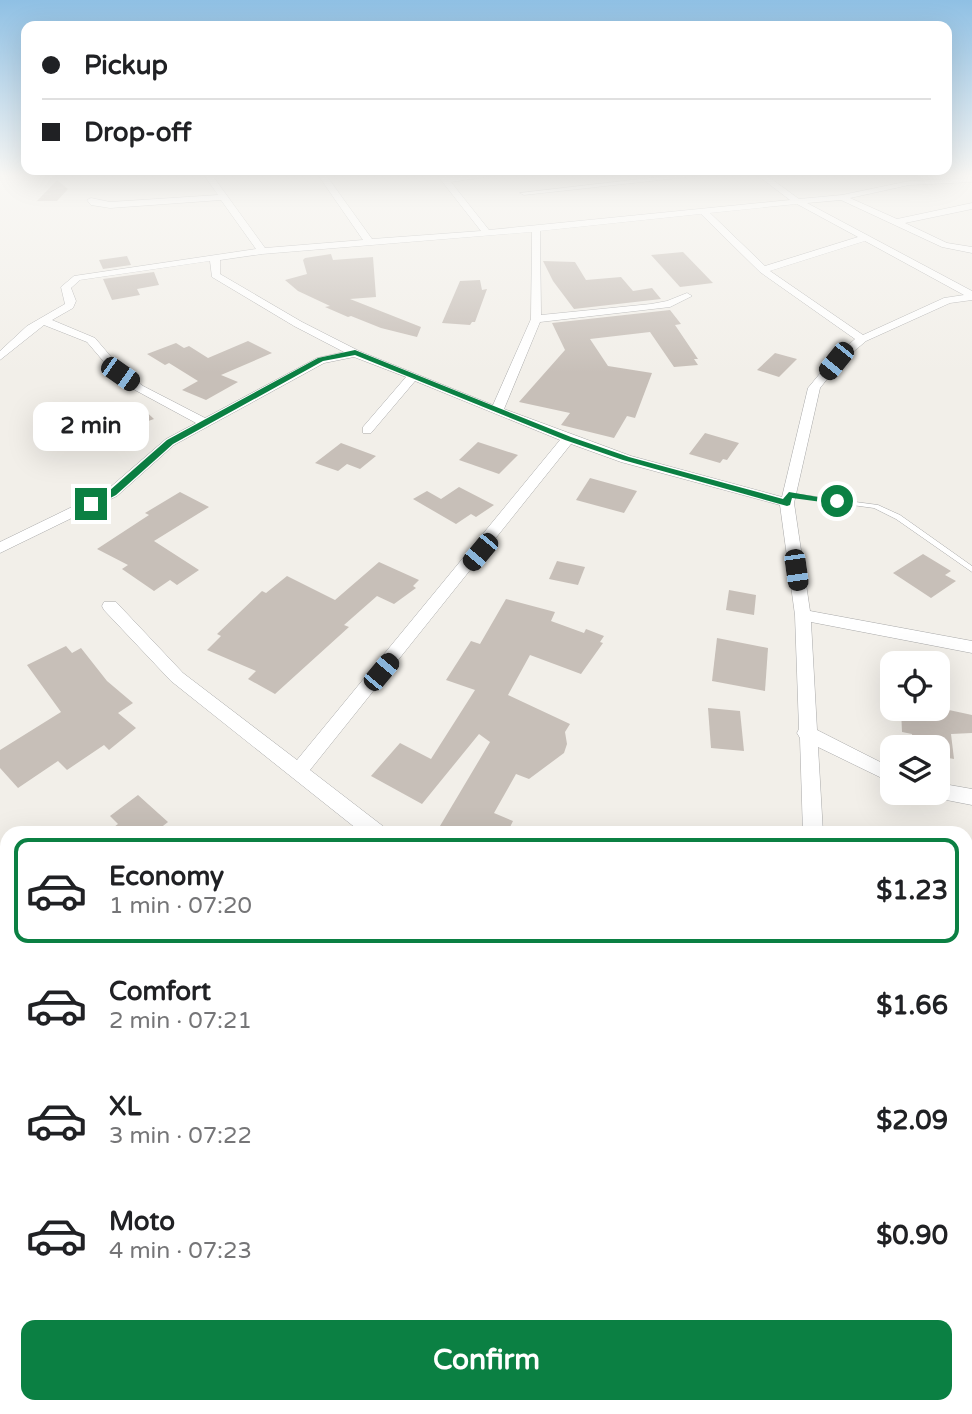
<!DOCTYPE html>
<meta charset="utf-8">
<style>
:root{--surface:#fff;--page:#f6f6f6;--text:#202124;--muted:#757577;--line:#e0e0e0;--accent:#0b8043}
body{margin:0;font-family:"Varela Round",sans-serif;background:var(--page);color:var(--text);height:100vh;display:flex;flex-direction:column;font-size:26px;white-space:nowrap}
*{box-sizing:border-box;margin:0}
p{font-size:23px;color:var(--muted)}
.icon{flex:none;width:38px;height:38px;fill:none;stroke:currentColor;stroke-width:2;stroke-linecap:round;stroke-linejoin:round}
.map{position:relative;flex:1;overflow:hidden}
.sheet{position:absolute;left:0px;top:826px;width:973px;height:588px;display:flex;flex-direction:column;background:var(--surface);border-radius:21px 21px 0 0;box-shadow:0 7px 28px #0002}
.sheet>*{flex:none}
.top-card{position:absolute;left:21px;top:21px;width:931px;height:154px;border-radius:14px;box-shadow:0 7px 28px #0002;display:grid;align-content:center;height:154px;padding:0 21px;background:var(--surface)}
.fabs{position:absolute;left:880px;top:651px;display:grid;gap:14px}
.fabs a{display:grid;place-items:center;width:70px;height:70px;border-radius:14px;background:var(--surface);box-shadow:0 7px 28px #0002;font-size:35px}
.end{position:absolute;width:32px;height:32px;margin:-16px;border:9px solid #0b8043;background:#fff;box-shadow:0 0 0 4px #fff}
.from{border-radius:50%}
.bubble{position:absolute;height:49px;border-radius:14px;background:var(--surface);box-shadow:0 7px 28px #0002;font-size:23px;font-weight:800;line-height:49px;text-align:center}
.car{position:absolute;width:21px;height:42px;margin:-21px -10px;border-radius:9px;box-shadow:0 0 5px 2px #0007;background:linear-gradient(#222 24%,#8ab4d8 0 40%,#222 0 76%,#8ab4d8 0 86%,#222 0)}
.top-card b{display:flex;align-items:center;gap:24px;height:66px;font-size:26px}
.top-card b+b{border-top:2px solid var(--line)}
.top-card i{width:18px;height:18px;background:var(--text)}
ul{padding:12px 0 0;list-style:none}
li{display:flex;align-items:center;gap:21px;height:105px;margin:0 14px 10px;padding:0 7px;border:4px solid transparent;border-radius:14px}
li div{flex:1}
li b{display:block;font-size:26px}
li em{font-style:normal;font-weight:800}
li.active{border-color:var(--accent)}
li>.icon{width:63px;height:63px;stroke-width:1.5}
.primary-button{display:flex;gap:14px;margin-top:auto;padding:14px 21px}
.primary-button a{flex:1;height:80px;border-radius:14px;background:var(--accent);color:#fff;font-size:28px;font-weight:800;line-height:80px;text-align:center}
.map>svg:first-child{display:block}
</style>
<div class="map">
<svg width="972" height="1414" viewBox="0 0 972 1414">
<rect width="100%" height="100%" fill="#f2efe9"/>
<g fill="#c7bfb8">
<path d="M57,180L68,189L57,201H37Z"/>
<path d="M683,252L713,283L680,287L651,255Z"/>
<path d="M331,254L333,260L373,257L376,297L350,299L421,327L417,337L381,328L351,316L348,317L325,307L330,306L298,291L285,280L307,274L303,260L305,258Z"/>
<path d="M127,256L131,265L103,269L99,260Z"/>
<path d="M543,261L575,262L586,280L621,277L633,291L652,288L661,299L574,309L553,281Z"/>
<path d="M154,272L159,285L137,289L140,295L112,300L103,279Z"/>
<path d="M480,280L482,290L487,289L475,322H472L470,325L442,323L460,281Z"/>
<path d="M670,310L681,324L675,325L698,359H694L698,365L674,367L650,332L590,339L608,366L652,373L635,418L627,416L614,438L561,425L570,413L519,402L565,350L552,323Z"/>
<path d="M248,341L272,353L221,375L238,382L206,400L182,390L198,381L169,363L165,365L147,354L176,343L184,348L189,346L208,358Z"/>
<path d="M775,353L797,359L779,377L757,370Z"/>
<path d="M140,406L154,419L112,434L99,420Z"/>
<path d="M705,433L739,443L727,460L723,459L720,463L689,454Z"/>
<path d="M478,442L518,455L499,474L459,460Z"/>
<path d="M341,443L376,456L360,469L347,464L338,471L315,463Z"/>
<path d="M590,478L637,491L624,513L576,500Z"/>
<path d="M459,487L494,505L476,517L471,514L456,524L413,499L427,491L441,499Z"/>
<path d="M180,492L209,507L154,541L199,570L177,585L170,580L154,591L122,569L128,565L97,549L149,515L145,513Z"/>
<path d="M923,554L951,571L945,575L956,581L931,598L893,573Z"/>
<path d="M557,561L585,567L578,585L549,579Z"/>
<path d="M379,562L419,580L413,586L416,588L394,604L377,596L344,625L349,627L275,694L248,679L256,671L207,650L221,636L217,634L262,591L266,593L287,576L335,600Z"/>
<path d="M729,590L756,595L754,615L726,610Z"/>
<path d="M506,599L555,612L551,621L584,633L586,629L604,636L600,642L603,643L581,674L530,655L508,695L570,724L565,732L567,744L564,753L529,779L516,774L494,813L513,821L507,833H457L440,826L490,742L479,734L422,804L371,776L400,743L431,759L475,690L446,680L471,641L480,644Z"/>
<path d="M717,638L768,648L765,691L712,681Z"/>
<path d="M66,646L72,653L81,648L107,681L133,703L118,713L136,728L109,750L104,745L67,770L58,761L18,788L0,768V750L61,712L27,665Z"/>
<path d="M938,707H949V710L972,715V733L951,734L954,759L938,756V747H913L912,734L902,732L901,709Z"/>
<path d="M708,708L740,711L744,751L711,748Z"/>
<path d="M138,795L168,822L154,833H106L118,824L110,816Z"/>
</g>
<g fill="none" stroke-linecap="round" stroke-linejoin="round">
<g stroke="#a9a9a9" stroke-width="1">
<path id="service" d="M788,493L878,505L900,515L972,566V572L896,519L874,508L786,496V494Z"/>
</g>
<g stroke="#a9a9a9" stroke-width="1">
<g id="minor">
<path d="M204,175H212L265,248L363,240L318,175H326L372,239L481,231L437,175H498L451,182L489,230L790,200L757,175H766L799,199L842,195L909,181L972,178V182L909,185L850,198L897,219L972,203V209L905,223L947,243L972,247V253L942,247L841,200L807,203L972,291V300L950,303L866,341L840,363L820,388L794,503L810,611L972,641V653L811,622L817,730L892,768V783L818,747L823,833H803L800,738L797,733L799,729L795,615L780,505L621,462L571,444L310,770L384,827L387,833H362L171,681L104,610L102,606L104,602H116L183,673L297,760L560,440L415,381L371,433H363V427L406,377L354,357L324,363L174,445L117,496L0,553V542L107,490L166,439L196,423L135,390L116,376L87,342L44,325L0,360V351L27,326L65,304L61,287L74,276L256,249L221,200L110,208L91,205L87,200L91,198L110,202L218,195ZM797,204L858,237L765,266L710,213ZM701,214L760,272L855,339L832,359L808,388L782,497L631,456L504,409L540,322L670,307L692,296L687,293L667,301L651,304L541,315L540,231ZM532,232L531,319L493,405L359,351L302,322L220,274V260L262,254ZM865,241L964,295L944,298L863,335L770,271ZM210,261L212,277L294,326L344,352L317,358L205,418L143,386L124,372L95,338L52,320L73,308L76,301L71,288L80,280Z"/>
<path d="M675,175H705L524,195L520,193Z"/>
<path d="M938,783L972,789V805L931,797L929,793H938Z"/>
<path d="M0,899L7,902V926L0,923Z"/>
<path d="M7,983V1009L0,1012V986Z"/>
<path d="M972,1296V1324L966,1326V1298Z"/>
<path d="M846,1407H876L878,1414H848Z"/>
</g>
</g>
<use href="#service" fill="#fff" fill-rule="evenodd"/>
<use href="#minor" fill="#fff" fill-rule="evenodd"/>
</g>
<linearGradient id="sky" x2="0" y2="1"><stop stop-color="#8fc0e4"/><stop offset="0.47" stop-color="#f9f8f5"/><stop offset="1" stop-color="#f9f8f5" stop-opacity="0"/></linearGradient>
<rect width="972" height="373" fill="url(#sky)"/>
<path fill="#0b8043" d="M355,350L571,437L629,457L783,499L789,492L841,501L837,504L792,498L790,505L787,506L623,460L565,440L355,355L323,361L173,444L116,495L95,506L87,504L109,491L167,440L318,358Z"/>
</svg>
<div class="fabs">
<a><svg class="icon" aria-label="locate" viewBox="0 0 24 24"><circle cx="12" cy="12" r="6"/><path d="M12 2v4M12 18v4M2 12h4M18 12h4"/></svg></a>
<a><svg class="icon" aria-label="layers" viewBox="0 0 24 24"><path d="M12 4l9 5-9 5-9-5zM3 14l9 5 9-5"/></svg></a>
</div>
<i class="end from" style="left:837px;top:501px"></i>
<i class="end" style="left:91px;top:504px"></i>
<div class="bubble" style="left:33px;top:402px;width:116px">2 min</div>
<i class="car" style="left:836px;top:361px;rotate:219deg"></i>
<i class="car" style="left:120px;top:374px;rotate:125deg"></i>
<i class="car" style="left:480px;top:552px;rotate:220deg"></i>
<i class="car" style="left:796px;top:570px;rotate:172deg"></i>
<i class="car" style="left:381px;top:672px;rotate:40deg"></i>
<div class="top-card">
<b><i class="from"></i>Pickup</b>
<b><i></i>Drop-off</b>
</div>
<section class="sheet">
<ul>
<li class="active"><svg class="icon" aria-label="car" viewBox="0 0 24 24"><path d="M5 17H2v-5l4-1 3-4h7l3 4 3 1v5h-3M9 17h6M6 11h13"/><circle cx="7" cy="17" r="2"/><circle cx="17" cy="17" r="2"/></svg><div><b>Economy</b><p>1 min · 07:20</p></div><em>$1.23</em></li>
<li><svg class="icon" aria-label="car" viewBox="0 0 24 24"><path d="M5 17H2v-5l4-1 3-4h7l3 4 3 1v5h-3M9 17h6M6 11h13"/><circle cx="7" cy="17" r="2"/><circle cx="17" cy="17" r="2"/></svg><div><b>Comfort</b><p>2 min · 07:21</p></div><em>$1.66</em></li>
<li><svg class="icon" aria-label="car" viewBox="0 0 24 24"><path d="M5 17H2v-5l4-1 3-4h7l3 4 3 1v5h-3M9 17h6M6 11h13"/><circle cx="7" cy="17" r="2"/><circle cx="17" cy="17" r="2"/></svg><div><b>XL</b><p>3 min · 07:22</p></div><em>$2.09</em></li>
<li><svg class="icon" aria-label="car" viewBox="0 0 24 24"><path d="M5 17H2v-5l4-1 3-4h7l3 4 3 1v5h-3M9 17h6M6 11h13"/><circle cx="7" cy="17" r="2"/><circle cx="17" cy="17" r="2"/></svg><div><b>Moto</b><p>4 min · 07:23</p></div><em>$0.90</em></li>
</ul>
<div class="primary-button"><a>Confirm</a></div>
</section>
</div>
